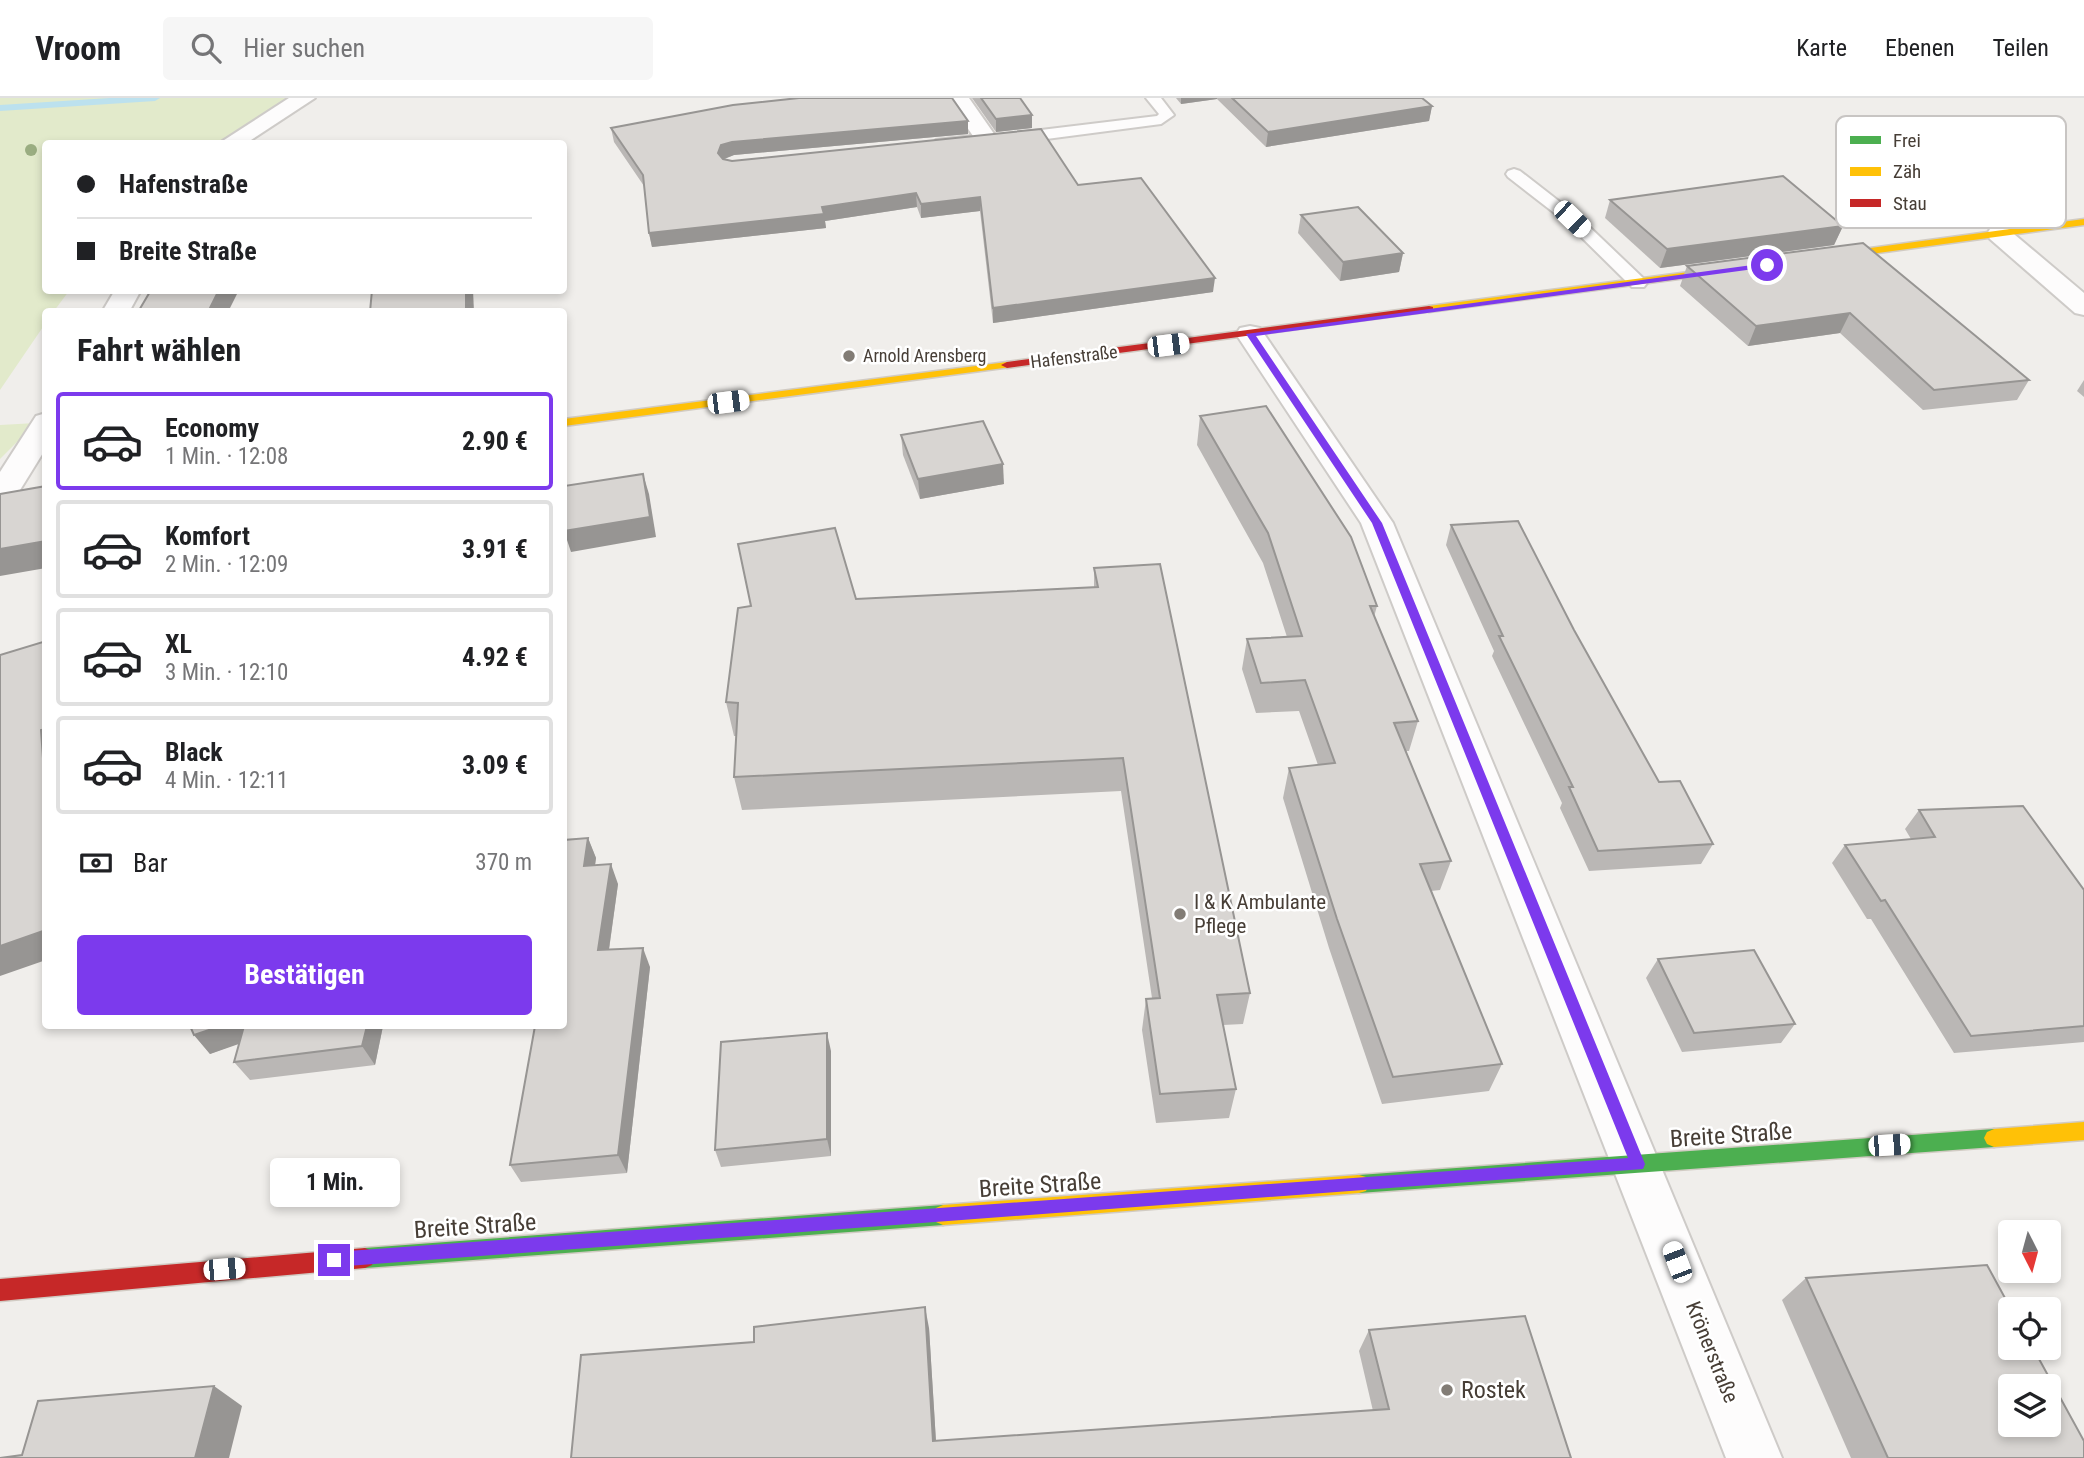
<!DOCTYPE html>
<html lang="de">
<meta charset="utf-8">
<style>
:root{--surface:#fff;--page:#f6f6f6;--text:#202124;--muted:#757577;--line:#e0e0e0;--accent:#7c3aed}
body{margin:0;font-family:"Roboto Condensed",sans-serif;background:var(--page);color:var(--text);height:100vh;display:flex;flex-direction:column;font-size:26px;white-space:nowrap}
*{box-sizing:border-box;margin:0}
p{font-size:23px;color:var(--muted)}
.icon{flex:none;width:38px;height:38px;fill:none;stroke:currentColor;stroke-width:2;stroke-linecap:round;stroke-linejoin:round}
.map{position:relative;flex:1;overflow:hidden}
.side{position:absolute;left:42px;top:210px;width:525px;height:721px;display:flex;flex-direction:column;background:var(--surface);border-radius:7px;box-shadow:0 4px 10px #0003}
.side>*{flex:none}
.top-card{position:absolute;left:42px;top:42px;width:525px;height:154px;border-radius:7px;box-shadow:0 4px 10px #0003;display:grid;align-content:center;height:154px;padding:0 35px;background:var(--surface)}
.needle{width:46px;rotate:174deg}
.tools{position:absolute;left:1998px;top:1122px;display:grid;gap:14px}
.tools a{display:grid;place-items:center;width:63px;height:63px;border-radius:7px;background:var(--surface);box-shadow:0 4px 10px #0003;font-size:35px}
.end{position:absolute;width:32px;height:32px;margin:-16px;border:9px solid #7c3aed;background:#fff;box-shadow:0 0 0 4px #fff}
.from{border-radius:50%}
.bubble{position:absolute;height:49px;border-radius:7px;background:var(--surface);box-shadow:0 4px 10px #0003;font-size:23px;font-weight:700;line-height:49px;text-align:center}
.car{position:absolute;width:21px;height:42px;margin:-21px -10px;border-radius:9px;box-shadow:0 0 5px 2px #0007;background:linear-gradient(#fff 24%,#345 0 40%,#fff 0 76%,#345 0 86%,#fff 0)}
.top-card b{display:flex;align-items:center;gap:24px;height:66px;font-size:26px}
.top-card b+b{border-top:2px solid var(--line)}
.top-card i{width:18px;height:18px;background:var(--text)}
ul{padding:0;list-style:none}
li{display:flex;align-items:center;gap:21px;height:98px;margin:0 14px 10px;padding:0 21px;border:4px solid var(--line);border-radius:7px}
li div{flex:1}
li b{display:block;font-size:26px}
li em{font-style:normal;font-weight:700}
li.on{border-color:var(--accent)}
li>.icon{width:63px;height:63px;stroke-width:1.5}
h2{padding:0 35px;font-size:32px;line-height:84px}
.pay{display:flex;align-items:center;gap:18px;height:77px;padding:0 35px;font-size:26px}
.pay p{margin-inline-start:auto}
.button{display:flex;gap:14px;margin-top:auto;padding:14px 35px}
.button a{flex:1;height:80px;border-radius:7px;background:var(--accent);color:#fff;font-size:28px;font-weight:700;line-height:80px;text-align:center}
header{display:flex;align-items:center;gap:42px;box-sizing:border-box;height:98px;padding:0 35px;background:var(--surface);border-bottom:2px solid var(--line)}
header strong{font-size:33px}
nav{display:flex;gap:38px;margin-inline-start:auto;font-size:24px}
.search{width:490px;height:63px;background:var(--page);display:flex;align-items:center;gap:18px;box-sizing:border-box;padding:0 24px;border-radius:7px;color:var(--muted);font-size:26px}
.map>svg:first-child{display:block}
</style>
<header>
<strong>Vroom</strong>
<div class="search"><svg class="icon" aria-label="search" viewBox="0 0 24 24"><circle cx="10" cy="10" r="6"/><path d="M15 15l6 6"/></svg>Hier suchen</div>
<nav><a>Karte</a><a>Ebenen</a><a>Teilen</a></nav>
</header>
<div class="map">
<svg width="2084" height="1360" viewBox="0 0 2084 1360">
<rect width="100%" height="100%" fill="#f0eeeb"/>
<g fill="#e2eacb">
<path d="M0,0H290L231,37L222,45L46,46V192L69,193L54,213L46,214L45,226L0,292Z"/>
<path d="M36,325L0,361V327Z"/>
</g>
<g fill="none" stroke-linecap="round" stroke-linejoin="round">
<path fill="#bce1ee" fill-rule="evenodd" d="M110,0H160L155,3L0,13V7Z"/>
<g stroke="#cecbc8" stroke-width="4">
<g id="lane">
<path d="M1146,0H1161L1174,17L1161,26L1008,46L1000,41L1008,36L1157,18L1159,16Z"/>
<path d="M1514,71L1520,73L1578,118L1644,181L1647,185L1644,189H1632L1566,124L1508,79L1506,76L1508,73Z"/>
</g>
</g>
<g stroke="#cecbc8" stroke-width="4">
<g id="street">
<path d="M289,0H315L245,46H218Z"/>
<path d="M947,0H969L999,43L996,48L944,54L936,52L933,47L936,42L973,38Z"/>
<path d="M1999,129L2008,131L2084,195V217L2075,215L1990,141L1987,136L1990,131Z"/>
<path d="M115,192H141L129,214H102Z"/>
<path d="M1250,228L1260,230L1393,425L1782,1360H1726L1361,425L1236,236L1240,230Z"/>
<path d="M46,315V350L12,405L0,407V374L36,318Z"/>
</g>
</g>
<g stroke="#d1cbc3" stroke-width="3">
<g id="fast">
<path d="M1994,1031L2001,1034L2004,1040L2001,1046L1994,1049L1359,1095L1352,1093L1349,1086L1352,1079L1359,1077Z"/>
<path d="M943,1107L950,1110L953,1117L950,1124L943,1127L365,1170L358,1167L355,1160L358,1153L365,1150Z"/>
</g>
</g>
<g stroke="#d1cbc3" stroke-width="3">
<g id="slow">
<path d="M2084,121V127L1819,163L1814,160L1819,157Z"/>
<path d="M1735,168L1740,171L1739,173L1429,214L1424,211L1429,208Z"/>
<path d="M1007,264L1011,265V269L564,328V321Z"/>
<path d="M2084,1024V1042L1994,1049L1987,1046L1984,1040L1987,1034L1994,1031Z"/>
<path d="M1359,1077L1366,1079L1369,1086L1366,1093L1359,1095L943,1127L936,1124L933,1117L936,1110L943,1107Z"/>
</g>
</g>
<g stroke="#d1cbc3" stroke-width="3">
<g id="jam">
<path d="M1429,208L1433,209V213L1007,270L1001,267L1007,264Z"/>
<path d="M365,1150L372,1153L375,1160L372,1167L365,1170L0,1203V1181Z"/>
</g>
</g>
<use href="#lane" fill="#fdfcfc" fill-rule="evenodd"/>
<use href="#street" fill="#fdfcfc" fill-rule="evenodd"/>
<use href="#fast" fill="#4caf50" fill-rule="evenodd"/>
<use href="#slow" fill="#ffc107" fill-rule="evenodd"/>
<use href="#jam" fill="#c62828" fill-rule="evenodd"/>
</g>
<circle fill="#9aad81" cx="31" cy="52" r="6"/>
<g fill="#bab7b5">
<path d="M793,0H952L968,36L734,57L724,61L732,63L1078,87L1213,194L993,225L980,113L921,120L917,109L825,123L826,130L652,149L649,135L644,88L614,44L611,30Z"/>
<path d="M972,0H1020L1032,30L996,34Z"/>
<path d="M1176,0H1422L1432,8L1429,23L1266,49L1217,1L1181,6Z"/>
<path d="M1610,102L1843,128L1834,147L1660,170L1605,120Z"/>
<path d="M1301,117L1403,155L1399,174L1340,183L1298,135Z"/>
<path d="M1863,145L2029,282L2017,302L1923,312L1840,235L1748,248L1680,188L1687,168Z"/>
<path d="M2084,282V299L2077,293Z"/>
<path d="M1200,318L1377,508L1374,519L1418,623L1409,653H1406L1451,763L1440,792L1431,793L1502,966L1489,993L1382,1006L1329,850L1283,700L1289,670L1318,667L1299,613L1256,615L1242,571L1247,541L1287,539L1263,465L1197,347Z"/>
<path d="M901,337L1004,386L920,401L903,357Z"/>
<path d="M1451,427L1574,532L1659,684L1713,746L1701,766L1589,773L1560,710L1562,705L1492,558L1494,553L1446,447Z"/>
<path d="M1094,470L1250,895L1243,926L1223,927L1236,991L1229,1020L1156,1025L1142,932L1146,901L1152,900L1121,693L742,712L734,679L736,638H734L726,604L751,508L856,501L1094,489Z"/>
<path d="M1919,712L2084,792V944L1954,955L1871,821H1867L1832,765L1845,747L1911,741L1905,731Z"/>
<path d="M588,740L596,760L595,767L618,786L609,852L650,869L627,1075L521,1084L510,1067Z"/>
<path d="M1658,861L1795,926L1781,945L1682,954L1646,880Z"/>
<path d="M190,928H383L375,967L250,982L234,964L239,945L210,956L194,937Z"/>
<path d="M831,953V1058L721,1069L715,1052Z"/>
<path d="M1806,1180L2084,1360H1851L1782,1202Z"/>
<path d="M929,1230L936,1343L1373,1313L1359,1253L1369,1232L1571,1360H571Z"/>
</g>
<g fill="#979593">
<path d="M1181,0H1217V1L1181,6Z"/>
<path d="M1432,8L1429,23L1266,49L1268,34Z"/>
<path d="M1032,17V30L996,34V21Z"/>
<path d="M968,23V36L734,57L724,61L721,68L718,55L721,47L732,44Z"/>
<path d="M916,95L917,109L825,123L826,130L652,149L649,135Z"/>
<path d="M980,99V113L921,120V106Z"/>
<path d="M1843,128L1834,147L1660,170L1667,151Z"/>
<path d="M1403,155L1399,174L1340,183L1343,164Z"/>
<path d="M1215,180L1213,194L993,225V210Z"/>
<path d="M219,192H239L228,214H208Z"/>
<path d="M466,192H473L474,214H466Z"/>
<path d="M1850,215L1840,235L1748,248L1756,228Z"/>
<path d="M1003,366L1004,386L920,401L918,381Z"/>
<path d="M643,376L649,396L656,439L571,454L564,433Z"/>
<path d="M46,443V470L0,478V451Z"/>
<path d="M46,631V702L41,632Z"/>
<path d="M588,740L596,760L592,788L584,768Z"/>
<path d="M611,766L618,786L606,872L598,852Z"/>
<path d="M46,832V862L0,878V848Z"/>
<path d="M643,850L650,869L627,1075L618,1057Z"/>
<path d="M221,928H254L262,938L210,956L194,937Z"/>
<path d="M367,928H383L375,967L362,948Z"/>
<path d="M827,935L831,953V1058L827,1041Z"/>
<path d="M925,1209L929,1230L937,1360L933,1343Z"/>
<path d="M214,1288L242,1308L229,1360H195Z"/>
</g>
<g fill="#d8d5d2" stroke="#979593" stroke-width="2" fill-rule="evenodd">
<path d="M799,0H952L968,23L732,44L721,47L718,55L723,61L732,63L1041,31L1078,87L1141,80L1215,180L993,210L980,99L921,106L916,95L822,109L824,116L649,135L643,77L611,30L733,7Z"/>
<path d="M981,0H1020L1032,17L996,21Z"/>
<path d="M1232,0H1422L1432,8L1268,34Z"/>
<path d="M1783,78L1843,128L1667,151L1610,102Z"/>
<path d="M1358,109L1403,155L1343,164L1301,117Z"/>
<path d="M1863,145L2029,282L1934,292L1850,215L1756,228L1687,168Z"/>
<path d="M151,192H219L208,214H138Z"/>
<path d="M372,192H466V214H370Z"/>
<path d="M1266,308L1351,439L1377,508H1370L1418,623L1394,625L1451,763L1420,766L1502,966L1393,979L1337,821L1289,670L1335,665L1305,582L1261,585L1247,541L1302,538L1268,435L1200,318Z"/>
<path d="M983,323L1003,366L918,381L901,337Z"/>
<path d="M643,376L650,419L564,433V388Z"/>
<path d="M46,388V443L0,451V396Z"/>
<path d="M1518,423L1574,532L1659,684L1680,683L1713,746L1598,753L1569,689H1573L1499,538H1503L1451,427Z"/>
<path d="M835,430L856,501L1098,489L1094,470L1160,466L1250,895L1217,897L1236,991L1160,996L1146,901L1160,900L1123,660L734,679L738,605L726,604L738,510L751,508L738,446Z"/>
<path d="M46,543V631L41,632L46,702V832L0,848V557Z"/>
<path d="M2023,708L2084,792V928L1971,938L1885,802L1881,803L1845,747L1935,739L1919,712Z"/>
<path d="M588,740L584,768L611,766L598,852L643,850L618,1057L510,1067L535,928H564V742Z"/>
<path d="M1754,852L1795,926L1694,935L1658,861Z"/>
<path d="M190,928H221L194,937Z"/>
<path d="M244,928H367L362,948L234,964Z"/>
<path d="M827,935V1041L715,1052L721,944Z"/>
<path d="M1987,1167L2011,1211V1250H2033L2084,1343V1360H1888L1806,1180ZM2011,1288H2049V1326H2011Z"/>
<path d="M925,1209L933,1343L1389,1311L1369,1232L1525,1218L1571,1360H571L581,1257L754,1244V1229Z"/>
<path d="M214,1288L195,1360H0L22,1357L38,1303Z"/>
</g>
<path fill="#7c3aed" d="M1767,165L1769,169L1256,238L1382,425L1645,1066L1643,1071L334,1169L329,1167L327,1162L329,1157L334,1154L1628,1060L1372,425L1246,236Z"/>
<g fill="#827c75" stroke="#fff" stroke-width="2.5">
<circle cx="849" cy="258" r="7"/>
<circle cx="1180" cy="816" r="7"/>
<circle cx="1447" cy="1292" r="7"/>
</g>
<g text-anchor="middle" stroke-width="5" stroke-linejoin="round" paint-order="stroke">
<g font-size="18" fill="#473e36" stroke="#fff" text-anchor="start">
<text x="863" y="264">Arnold Arensberg</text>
</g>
<g font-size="18" fill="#473e36" stroke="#fff">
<text transform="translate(1074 259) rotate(-7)" y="6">Hafenstraße</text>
</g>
<g font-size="21" fill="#473e36" stroke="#fff" text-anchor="start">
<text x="1194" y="811">I &amp; K Ambulante<tspan x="1194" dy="24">Pflege</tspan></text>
</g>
<g font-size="21" fill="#473e36" stroke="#fff">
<text transform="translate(1712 1254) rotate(68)" y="7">Krönerstraße</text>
</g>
<g font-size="24" fill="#473e36" stroke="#fff">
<text transform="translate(1731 1037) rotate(-4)" y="8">Breite Straße</text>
<text transform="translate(1040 1087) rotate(-4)" y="8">Breite Straße</text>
<text transform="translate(475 1128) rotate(-4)" y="8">Breite Straße</text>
</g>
<g font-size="24" fill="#473e36" stroke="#fff" text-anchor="start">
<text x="1461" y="1300">Rostek</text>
</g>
</g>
<rect x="1836" y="18" width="230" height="112" rx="10" fill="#fff" stroke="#c8c5c3" stroke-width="2"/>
<rect x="1850" y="38" width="31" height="8" fill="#4caf50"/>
<rect x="1850" y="69" width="31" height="9" fill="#ffc107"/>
<rect x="1850" y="101" width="31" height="8" fill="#c62828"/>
<g font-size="19" fill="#473e36">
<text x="1893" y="49">Frei</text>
<text x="1893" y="80">Zäh</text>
<text x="1893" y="112">Stau</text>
</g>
</svg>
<div class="tools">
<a><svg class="needle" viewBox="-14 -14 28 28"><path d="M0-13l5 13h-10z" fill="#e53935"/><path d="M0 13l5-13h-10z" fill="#757577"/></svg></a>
<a><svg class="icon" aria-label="locate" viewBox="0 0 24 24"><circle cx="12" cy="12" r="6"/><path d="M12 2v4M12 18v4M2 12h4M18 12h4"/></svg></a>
<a><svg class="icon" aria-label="layers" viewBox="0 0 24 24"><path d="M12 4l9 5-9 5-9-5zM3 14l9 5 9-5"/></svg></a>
</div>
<i class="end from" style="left:1767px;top:167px"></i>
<i class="end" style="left:334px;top:1162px"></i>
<div class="bubble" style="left:270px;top:1060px;width:130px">1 Min.</div>
<i class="car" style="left:1572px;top:121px;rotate:134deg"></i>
<i class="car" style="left:1168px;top:247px;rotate:83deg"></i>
<i class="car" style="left:728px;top:304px;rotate:83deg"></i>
<i class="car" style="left:1889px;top:1047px;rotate:86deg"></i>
<i class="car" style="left:1677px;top:1164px;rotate:339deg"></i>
<i class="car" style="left:224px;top:1171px;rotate:85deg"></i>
<div class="top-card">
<b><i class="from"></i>Hafenstraße</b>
<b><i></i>Breite Straße</b>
</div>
<section class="side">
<h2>Fahrt wählen</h2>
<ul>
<li class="on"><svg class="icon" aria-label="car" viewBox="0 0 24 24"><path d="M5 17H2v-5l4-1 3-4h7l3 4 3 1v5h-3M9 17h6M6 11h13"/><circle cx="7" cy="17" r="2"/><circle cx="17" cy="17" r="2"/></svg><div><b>Economy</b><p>1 Min. · 12:08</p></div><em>2.90 €</em></li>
<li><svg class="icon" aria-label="car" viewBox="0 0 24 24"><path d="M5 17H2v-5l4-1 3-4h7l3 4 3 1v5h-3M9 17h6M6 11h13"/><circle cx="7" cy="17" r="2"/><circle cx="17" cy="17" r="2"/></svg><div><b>Komfort</b><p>2 Min. · 12:09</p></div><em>3.91 €</em></li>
<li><svg class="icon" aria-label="car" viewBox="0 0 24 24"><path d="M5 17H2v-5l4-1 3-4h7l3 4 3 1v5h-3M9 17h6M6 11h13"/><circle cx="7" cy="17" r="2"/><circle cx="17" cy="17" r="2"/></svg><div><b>XL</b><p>3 Min. · 12:10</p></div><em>4.92 €</em></li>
<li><svg class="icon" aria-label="car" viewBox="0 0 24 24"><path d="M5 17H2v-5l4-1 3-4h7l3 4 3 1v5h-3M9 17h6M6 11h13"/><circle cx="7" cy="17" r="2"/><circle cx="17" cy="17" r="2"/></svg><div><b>Black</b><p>4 Min. · 12:11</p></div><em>3.09 €</em></li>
</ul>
<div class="pay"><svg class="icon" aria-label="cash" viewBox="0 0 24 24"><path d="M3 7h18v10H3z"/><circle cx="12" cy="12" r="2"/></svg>Bar<p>370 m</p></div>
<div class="button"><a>Bestätigen</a></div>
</section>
</div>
